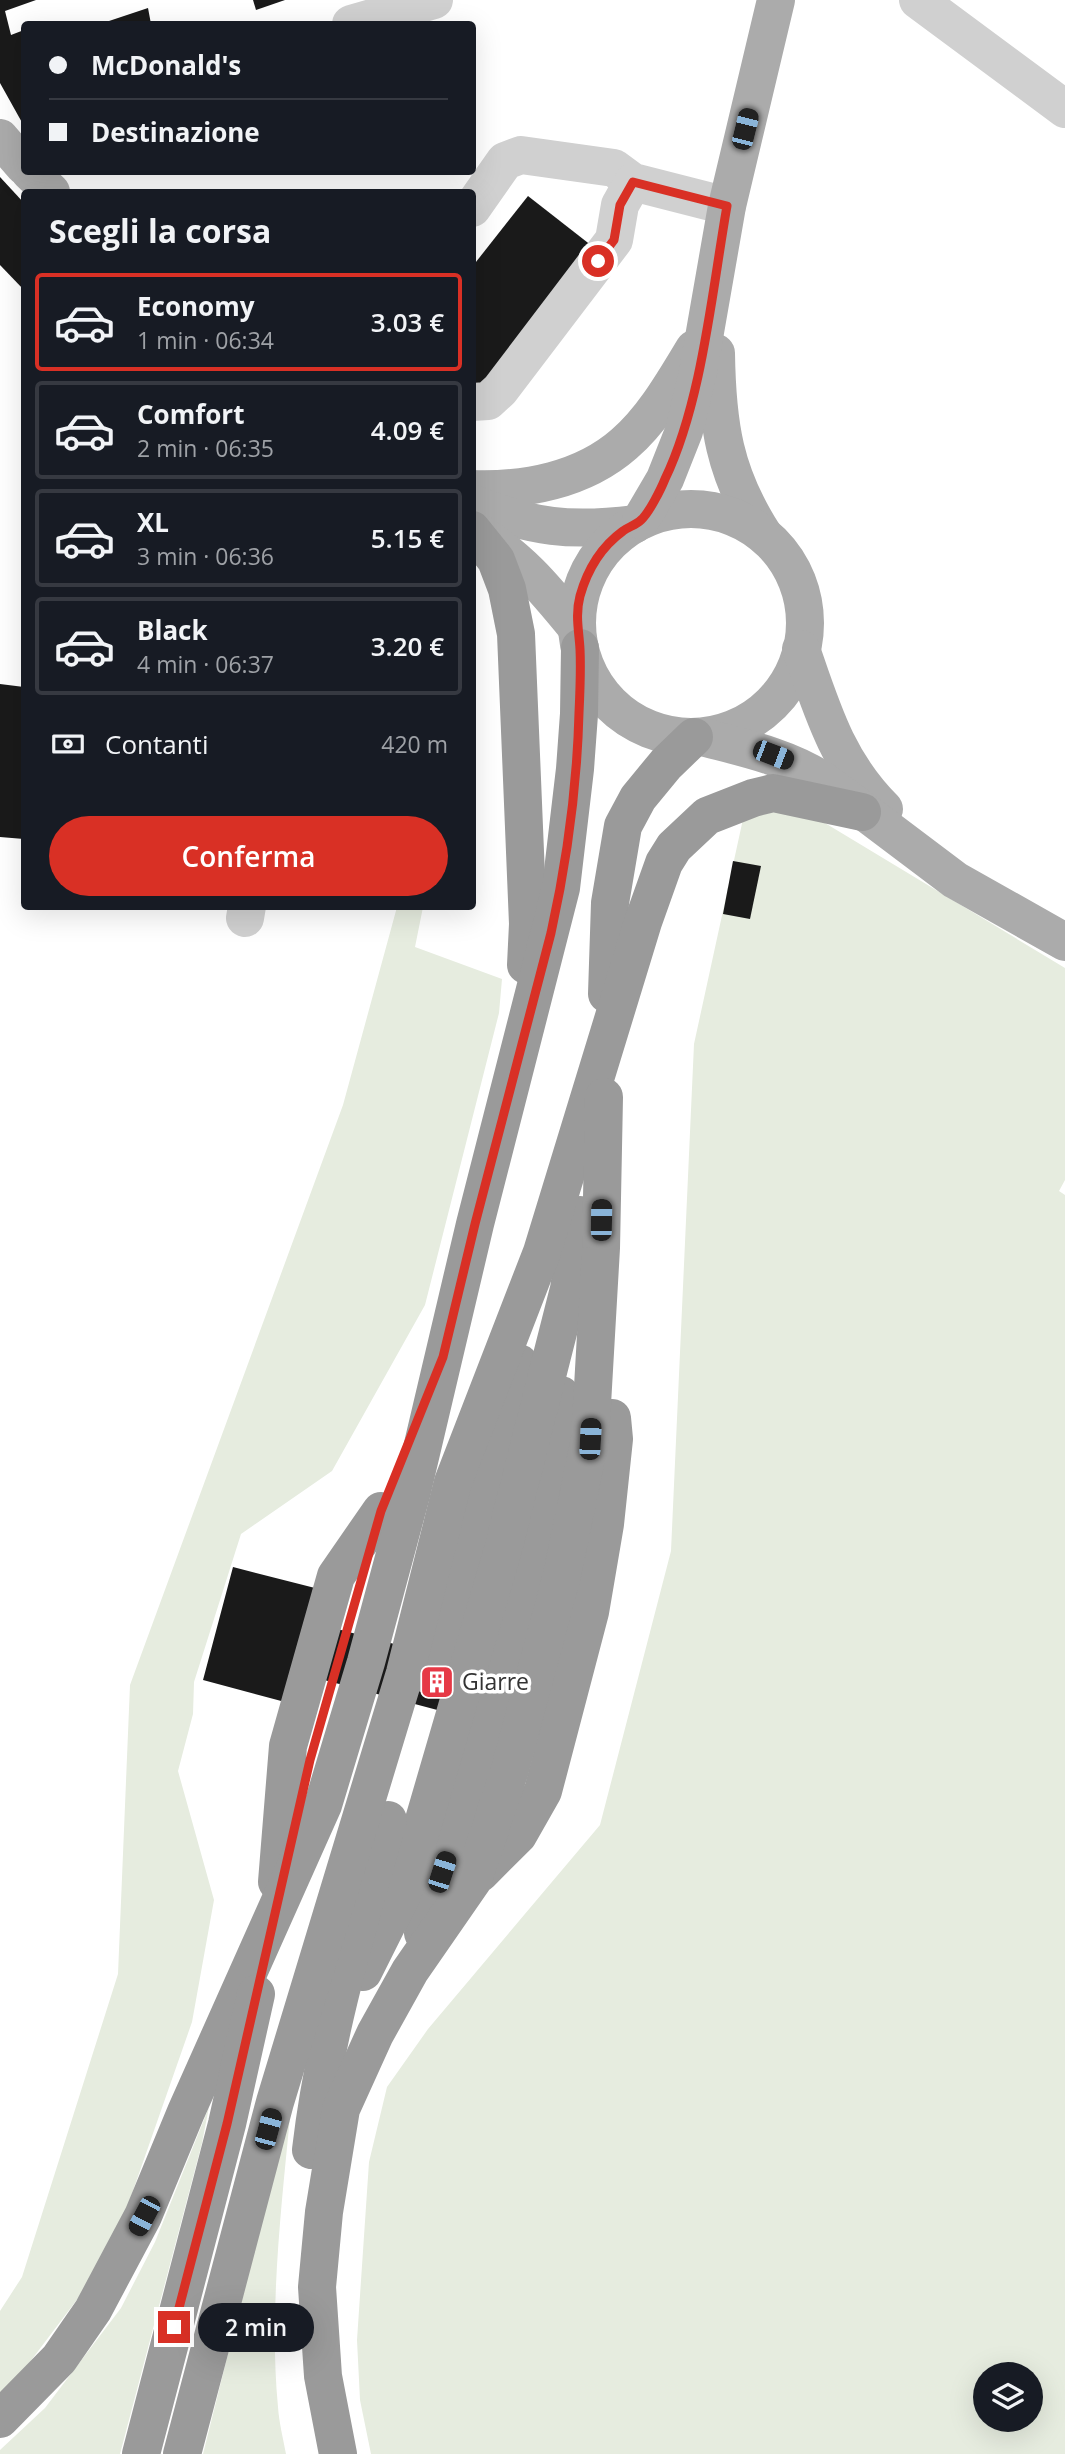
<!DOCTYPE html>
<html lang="it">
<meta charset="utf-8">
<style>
:root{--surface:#171b24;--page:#20242c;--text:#f1f3f6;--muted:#9ea1a6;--line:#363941;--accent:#d93025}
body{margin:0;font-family:"Open Sans",sans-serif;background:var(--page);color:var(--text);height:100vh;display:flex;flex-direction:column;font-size:26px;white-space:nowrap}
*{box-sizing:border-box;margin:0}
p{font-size:23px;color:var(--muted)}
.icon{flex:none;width:38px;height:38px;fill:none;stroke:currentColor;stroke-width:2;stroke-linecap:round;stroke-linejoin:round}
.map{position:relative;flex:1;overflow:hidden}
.details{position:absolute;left:21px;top:189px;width:455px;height:721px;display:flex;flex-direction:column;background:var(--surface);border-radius:7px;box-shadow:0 7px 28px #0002}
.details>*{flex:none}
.guide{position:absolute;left:21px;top:21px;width:455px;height:154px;border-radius:7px;box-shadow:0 7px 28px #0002;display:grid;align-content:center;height:154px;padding:0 28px;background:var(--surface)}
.fabs{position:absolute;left:973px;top:2362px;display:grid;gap:14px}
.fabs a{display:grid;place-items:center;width:70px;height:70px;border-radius:50%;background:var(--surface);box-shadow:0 7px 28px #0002;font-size:35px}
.end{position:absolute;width:32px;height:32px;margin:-16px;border:9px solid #d93025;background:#fff;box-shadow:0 0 0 4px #fff}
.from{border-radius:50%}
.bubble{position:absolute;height:49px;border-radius:24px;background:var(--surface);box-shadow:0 7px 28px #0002;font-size:23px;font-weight:600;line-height:49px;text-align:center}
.car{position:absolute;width:21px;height:42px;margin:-21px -10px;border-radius:9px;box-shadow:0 0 5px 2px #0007;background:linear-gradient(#222 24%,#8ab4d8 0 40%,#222 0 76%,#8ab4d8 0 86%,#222 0)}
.guide b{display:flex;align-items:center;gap:24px;height:66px;font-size:26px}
.guide b+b{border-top:2px solid var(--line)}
.guide i{width:18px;height:18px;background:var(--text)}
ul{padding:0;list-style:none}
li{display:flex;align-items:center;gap:21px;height:98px;margin:0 14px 10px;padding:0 14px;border:4px solid var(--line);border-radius:7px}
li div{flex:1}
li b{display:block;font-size:26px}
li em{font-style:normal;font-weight:600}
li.selected{border-color:var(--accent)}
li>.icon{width:63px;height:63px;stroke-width:1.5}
h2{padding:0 28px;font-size:32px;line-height:84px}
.pay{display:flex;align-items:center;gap:18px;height:77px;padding:0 28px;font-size:26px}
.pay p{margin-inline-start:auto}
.primary-button{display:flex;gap:14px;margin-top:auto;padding:14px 28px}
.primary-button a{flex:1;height:80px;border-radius:42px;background:var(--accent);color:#fff;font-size:28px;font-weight:600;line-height:80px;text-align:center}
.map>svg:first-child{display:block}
</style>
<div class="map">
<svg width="1065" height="2454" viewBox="0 0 1065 2454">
<rect width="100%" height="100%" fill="#fff"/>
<g fill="#e6ecdf" fill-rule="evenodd">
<path d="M778,811L820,820L1065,968V1180L1059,1191L1065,1195V2454H371L360,2400L357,2340L369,2162L387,2087L428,2029L600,1825L671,1551L694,1044L743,819ZM985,2375H1031V2420H985Z"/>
<path d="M397,907H423L415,947L502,979L499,1013L425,1305L332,1471L241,1534L194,1682L193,1714L178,1771L214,1900L192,2022L122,2222L88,2285L17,2379L0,2393V2311L22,2277L118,1974L130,1685L343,1105Z"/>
<path d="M209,2107L202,2143L120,2454H0V2450L45,2408L121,2308L155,2242Z"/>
<path d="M290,2117C281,2210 269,2313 278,2407C279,2422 283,2438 286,2454H203L278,2154Z"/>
</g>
<g fill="#1a1a1a">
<path d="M0,0H36L5,11L11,35L24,30V62L21,64L24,72V126L0,83Z"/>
<path d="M253,0H285L256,10Z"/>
<path d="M148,8L151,24H100Z"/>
<path d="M0,177L24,203V290L0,265Z"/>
<path d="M528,196L592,246L479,390L472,385V267Z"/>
<path d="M0,684L24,687V839L0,837Z"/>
<path d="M733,861L761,866L750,919L723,914Z"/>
<path d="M233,1567L315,1588L307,1621L580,1693L566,1744L294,1672L285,1702L203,1680Z"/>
</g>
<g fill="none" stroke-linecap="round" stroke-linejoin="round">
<g stroke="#d0d0d0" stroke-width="38">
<path d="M918,0L1065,109"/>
<path d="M351,24L434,0"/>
<path d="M472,208L505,161L521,155L614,168L633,182L727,206"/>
<path d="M472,402L488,401L500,390L614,240L620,205L633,182"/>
<path d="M245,918L247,906"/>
</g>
<g stroke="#ababab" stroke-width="38">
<path d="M0,138L24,166"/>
<path d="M30,172L51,192"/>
<path d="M716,353C717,424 724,473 763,534"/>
<path d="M472,489C525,491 583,480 624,444C653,419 674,382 694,349"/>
<path d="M472,503C532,528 571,532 635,524"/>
<circle cx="691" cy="623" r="114"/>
<path d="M641,520L665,479L684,431L698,372L727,206L776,0"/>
<path d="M474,529C521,560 542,585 577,628"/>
<path d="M801,649C822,710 837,762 884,809"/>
<path d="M702,737C744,748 784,756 821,779L955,880L1065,942"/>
</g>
<g stroke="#9a9a9a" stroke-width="38">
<path d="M472,530L496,560L507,589L516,634L528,924L526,965"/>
<path d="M607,994L610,903L623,826L638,798L666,764L694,737"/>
<path d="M429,1675L507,1419L519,1363"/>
<path d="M480,1873L518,1835L543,1791L590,1612L605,1524L614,1439L612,1418"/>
<path d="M277,1882L288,1746L336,1576L381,1511"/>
<path d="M423,1933L474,1774L547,1491L556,1457L561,1395"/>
<path d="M363,1972L403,1892L502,1553L569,1289L580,1215"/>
<path d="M311,2150C324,2037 357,1929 388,1820"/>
<path d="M0,2419L59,2359L93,2310L143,2216L186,2112L323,1805L366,1662L412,1491L475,1224L561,888L575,769L579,714L580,648"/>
<path d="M141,2454L227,2124L256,1994"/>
<path d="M182,2454L275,2102L405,1673L453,1482L542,1252L643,922L664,863L674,847L707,816L753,798L773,793L862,812"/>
<path d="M338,2454L323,2376L317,2287L324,2212L341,2109L375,2034L410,1971L473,1880L509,1773L562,1575L590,1439L601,1248L604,1097"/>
</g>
</g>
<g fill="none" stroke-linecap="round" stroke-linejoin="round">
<path stroke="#d93025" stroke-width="9" d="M174,2327L227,2124L310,1760L381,1511L443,1357L475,1224L551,933C567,861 577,786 579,713C580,692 581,670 580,649C579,631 575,615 580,596C587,571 601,547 623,531C628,527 636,525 641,520C649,513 661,489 665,479C702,402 712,291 727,206L633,182L620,205L614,240L598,261"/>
</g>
<defs>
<g id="building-square" transform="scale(1.75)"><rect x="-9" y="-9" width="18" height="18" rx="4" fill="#e63946" stroke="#fff"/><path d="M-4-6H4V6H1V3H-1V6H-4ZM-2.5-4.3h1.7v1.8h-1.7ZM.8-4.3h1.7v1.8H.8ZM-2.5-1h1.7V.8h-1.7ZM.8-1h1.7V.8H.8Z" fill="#fff"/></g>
</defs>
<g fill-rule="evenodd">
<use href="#building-square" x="437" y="1682"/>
</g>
<g text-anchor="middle" stroke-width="7" stroke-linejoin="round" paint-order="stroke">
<g font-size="23" fill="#333" stroke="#fff" text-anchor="start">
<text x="462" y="1690">Giarre</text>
</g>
</g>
</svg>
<div class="fabs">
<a><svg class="icon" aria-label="layers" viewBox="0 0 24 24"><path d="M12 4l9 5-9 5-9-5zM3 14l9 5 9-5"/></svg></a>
</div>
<i class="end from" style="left:598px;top:261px"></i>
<i class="end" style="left:174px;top:2327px"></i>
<div class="bubble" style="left:198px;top:2303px;width:116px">2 min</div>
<i class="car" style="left:745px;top:129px;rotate:14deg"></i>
<i class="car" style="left:773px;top:755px;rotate:111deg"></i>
<i class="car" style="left:601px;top:1220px;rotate:1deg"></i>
<i class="car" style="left:590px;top:1439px;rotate:3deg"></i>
<i class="car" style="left:442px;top:1872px;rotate:18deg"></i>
<i class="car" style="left:268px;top:2129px;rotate:15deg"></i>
<i class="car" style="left:144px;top:2216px;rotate:208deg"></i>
<div class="guide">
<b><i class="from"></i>McDonald's</b>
<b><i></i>Destinazione</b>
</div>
<section class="details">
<h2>Scegli la corsa</h2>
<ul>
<li class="selected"><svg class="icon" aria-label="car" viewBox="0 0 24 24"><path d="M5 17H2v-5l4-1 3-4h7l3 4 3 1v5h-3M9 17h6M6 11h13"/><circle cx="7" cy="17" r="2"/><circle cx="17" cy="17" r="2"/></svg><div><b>Economy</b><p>1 min · 06:34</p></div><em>3.03 €</em></li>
<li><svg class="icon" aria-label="car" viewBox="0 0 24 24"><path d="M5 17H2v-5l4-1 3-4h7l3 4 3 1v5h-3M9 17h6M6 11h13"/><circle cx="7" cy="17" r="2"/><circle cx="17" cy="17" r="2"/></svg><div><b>Comfort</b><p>2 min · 06:35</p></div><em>4.09 €</em></li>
<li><svg class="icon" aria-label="car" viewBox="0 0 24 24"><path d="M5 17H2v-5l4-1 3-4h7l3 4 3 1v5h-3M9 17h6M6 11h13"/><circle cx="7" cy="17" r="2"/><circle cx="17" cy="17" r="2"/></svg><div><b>XL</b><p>3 min · 06:36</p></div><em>5.15 €</em></li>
<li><svg class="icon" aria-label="car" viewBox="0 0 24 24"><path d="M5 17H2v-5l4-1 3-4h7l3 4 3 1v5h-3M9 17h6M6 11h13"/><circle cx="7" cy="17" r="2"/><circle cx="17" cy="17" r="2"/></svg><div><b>Black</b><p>4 min · 06:37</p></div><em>3.20 €</em></li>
</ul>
<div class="pay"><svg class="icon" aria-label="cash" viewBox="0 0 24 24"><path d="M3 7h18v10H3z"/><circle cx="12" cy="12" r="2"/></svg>Contanti<p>420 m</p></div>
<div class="primary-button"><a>Conferma</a></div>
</section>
</div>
